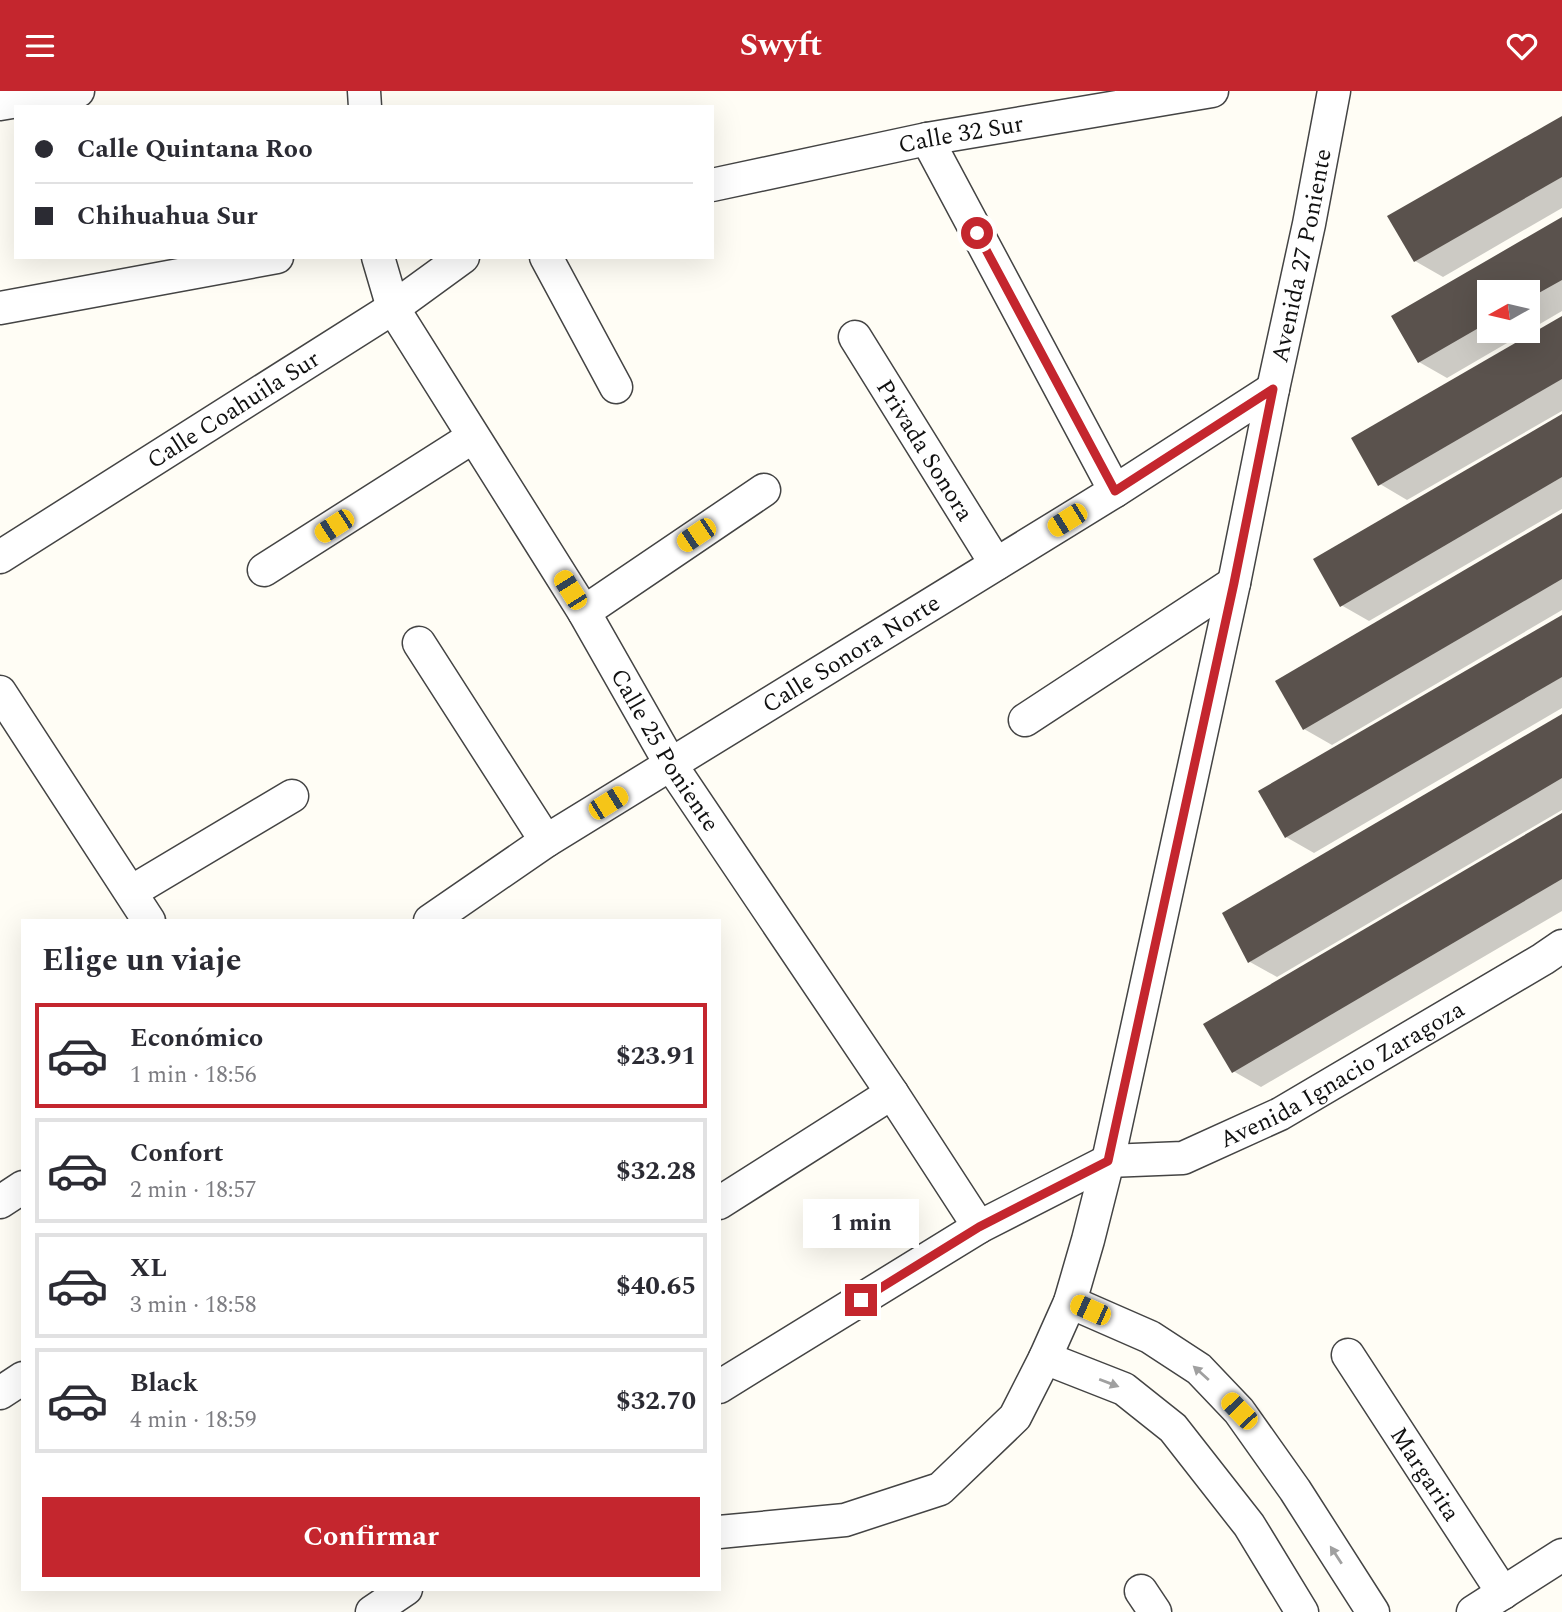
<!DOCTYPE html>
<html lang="es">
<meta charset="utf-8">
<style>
:root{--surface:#fff;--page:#f7f7f7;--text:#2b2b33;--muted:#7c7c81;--line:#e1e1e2;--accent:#c4262e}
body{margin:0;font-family:Spectral,serif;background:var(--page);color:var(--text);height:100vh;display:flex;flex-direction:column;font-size:26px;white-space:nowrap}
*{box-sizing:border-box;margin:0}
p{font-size:23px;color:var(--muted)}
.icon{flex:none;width:38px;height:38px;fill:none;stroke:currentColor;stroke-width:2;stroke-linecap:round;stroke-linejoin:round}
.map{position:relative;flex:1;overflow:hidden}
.side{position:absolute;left:21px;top:828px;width:700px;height:672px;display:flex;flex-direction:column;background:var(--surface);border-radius:0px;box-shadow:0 7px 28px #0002}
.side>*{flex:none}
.top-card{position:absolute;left:14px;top:14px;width:700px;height:154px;border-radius:0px;box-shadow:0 7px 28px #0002;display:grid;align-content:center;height:154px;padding:0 21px;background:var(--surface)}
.needle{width:46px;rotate:262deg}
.controls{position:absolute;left:1477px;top:189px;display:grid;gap:14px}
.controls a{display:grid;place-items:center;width:63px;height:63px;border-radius:0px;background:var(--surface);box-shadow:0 7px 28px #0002;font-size:35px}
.end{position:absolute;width:32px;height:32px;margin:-16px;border:9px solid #c4262e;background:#fff;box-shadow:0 0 0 4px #fff}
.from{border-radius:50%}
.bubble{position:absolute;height:49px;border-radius:0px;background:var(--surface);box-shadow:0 7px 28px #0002;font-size:23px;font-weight:700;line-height:49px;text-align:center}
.car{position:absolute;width:21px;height:42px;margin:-21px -10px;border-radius:9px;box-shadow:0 0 5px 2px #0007;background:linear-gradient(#f5c518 24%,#345 0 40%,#f5c518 0 76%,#345 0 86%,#f5c518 0)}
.top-card b{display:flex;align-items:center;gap:24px;height:66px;font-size:26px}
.top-card b+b{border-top:2px solid var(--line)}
.top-card i{width:18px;height:18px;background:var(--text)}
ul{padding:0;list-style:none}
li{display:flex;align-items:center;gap:21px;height:105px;margin:0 14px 10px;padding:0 7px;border:4px solid var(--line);border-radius:0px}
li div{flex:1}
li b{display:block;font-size:26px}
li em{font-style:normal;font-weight:700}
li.selected{border-color:var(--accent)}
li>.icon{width:63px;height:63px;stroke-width:1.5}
h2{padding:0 21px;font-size:32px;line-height:84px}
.action{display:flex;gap:14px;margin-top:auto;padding:14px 21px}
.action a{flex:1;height:80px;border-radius:0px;background:var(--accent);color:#fff;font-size:28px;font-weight:700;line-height:80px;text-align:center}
header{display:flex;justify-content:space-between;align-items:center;height:91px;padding:0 21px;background:var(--accent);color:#fff;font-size:32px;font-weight:700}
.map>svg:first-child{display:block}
</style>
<header><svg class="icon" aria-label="menu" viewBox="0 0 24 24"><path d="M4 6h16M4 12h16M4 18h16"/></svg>Swyft<svg class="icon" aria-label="heart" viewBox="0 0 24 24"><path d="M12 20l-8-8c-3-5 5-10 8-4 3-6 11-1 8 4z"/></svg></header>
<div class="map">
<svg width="1562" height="1521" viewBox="0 0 1562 1521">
<rect width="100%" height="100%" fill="#fffdf5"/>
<g fill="#0003" fill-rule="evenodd">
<path d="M1562,27V117L1443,186L1415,170Z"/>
<path d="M1562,128V220L1447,287L1419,271L1394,226ZM1489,201H1528V240H1489Z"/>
<path d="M1562,227V320L1407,409L1380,393Z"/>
<path d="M1562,325V418L1369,530L1341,514Z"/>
<path d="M1562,424V519L1332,654L1304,638Z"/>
<path d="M1562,526V617L1314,762L1286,746Z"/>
<path d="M1562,625V719L1277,886L1250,871Z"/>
<path d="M1562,724V820L1261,996L1233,980Z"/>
</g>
<g fill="#5a524d">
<path d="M1562,25V86L1414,171L1387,125Z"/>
<path d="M1562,126V189L1528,208V201H1489V231L1418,272L1391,225Z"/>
<path d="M1562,225V288L1378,395L1351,347Z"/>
<path d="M1562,323V386L1340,516L1313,468Z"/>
<path d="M1562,422V488L1303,639L1275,590Z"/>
<path d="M1562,524V586L1285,747L1258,700Z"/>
<path d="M1562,623V687L1248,872L1222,822Z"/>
<path d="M1562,722V788L1232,982L1203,933Z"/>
</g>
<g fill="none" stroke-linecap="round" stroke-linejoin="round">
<g stroke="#444" stroke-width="35">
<g id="street">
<path d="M364,0L365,16"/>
<path d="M0,13L78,0"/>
<path d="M927,48L1115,400"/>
<path id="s1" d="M712,94L927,48L1212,0"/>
<path id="s2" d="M378,166L393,217L584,521L671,674L892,1002L979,1136"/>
<path d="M546,166L616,296"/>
<path d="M0,217L277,166"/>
<path id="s3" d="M855,246L996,473"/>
<path id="s4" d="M0,466L393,217L463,166"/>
<path d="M264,479L473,346"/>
<path d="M584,521L764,399"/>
<path d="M419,552L546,750"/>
<path d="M0,601L149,830"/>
<path d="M1025,629L1234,492"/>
<path d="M131,801L292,705"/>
<path id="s5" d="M430,830L546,750L1115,400L1273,298"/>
<path d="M0,1111L23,1096"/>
<path d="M719,1112L892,1002"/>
<path d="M1070,1211L1150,1246L1199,1278L1239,1320L1295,1399L1373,1521"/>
<path id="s6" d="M1348,1264L1503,1502"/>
<path d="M1045,1267L1124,1298L1173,1337L1249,1434L1302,1521"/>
<path id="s7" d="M719,1296L979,1136L1108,1070L1183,1067L1280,1023L1543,868L1562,855"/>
<path d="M0,1302L23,1287"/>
<path id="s8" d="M719,1441L845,1429L940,1398L1015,1326L1045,1267L1070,1211L1088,1149L1108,1070L1234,492L1273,298L1309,133L1334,0"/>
<path d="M1141,1500L1155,1521"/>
<path d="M372,1521L406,1498"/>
<path d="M1473,1521L1562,1464"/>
</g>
</g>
<use href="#street" stroke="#fff" stroke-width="32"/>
</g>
<defs><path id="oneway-solid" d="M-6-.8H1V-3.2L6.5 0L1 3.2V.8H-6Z" transform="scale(1.75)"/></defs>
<g fill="#a0a0a0">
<use href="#oneway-solid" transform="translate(1201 1282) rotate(-138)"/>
<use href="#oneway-solid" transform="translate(1109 1292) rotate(21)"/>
<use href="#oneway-solid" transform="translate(1336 1464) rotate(-123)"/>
</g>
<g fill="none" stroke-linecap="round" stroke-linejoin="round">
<path stroke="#c4262e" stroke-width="9" d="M861,1209L979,1136L1108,1070L1234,492L1273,298L1115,400L977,142"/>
</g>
<g text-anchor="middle" stroke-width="7" stroke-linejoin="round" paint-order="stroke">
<g font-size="24" fill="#111" stroke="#fff">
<text dy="8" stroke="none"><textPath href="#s1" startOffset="254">Calle 32 Sur</textPath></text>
<text dy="8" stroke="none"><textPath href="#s8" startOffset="1530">Avenida 27 Poniente</textPath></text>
<text dy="8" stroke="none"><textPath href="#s4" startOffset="276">Calle Coahuila Sur</textPath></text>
<text dy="8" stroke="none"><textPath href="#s3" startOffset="133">Privada Sonora</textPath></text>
<text dy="8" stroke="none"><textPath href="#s5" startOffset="499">Calle Sonora Norte</textPath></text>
<text dy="8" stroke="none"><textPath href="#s2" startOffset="572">Calle 25 Poniente</textPath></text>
<text dy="8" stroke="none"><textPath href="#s7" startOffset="705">Avenida Ignacio Zaragoza</textPath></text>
<text dy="8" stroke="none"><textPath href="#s6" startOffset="142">Margarita</textPath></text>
</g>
</g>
</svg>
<div class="controls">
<a><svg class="needle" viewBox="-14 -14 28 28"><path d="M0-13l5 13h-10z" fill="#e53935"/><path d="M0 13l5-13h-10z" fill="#7c7c81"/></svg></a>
</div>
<i class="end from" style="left:977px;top:142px"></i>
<i class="end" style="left:861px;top:1209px"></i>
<div class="bubble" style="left:803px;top:1108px;width:116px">1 min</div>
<i class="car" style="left:1067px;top:429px;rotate:238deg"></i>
<i class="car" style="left:334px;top:435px;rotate:237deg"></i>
<i class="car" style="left:696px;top:444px;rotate:236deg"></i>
<i class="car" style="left:570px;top:499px;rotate:328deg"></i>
<i class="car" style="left:608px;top:712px;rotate:58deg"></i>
<i class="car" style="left:1090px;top:1219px;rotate:294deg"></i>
<i class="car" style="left:1239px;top:1320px;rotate:316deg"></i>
<div class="top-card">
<b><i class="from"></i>Calle Quintana Roo</b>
<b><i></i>Chihuahua Sur</b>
</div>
<section class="side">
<h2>Elige un viaje</h2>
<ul>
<li class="selected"><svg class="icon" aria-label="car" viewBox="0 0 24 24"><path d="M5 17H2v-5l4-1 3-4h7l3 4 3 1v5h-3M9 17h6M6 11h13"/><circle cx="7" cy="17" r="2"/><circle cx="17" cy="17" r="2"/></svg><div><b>Económico</b><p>1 min · 18:56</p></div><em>$23.91</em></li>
<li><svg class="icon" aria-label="car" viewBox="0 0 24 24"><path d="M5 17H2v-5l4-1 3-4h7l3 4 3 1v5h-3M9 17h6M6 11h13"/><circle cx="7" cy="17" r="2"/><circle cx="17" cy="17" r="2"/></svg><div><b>Confort</b><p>2 min · 18:57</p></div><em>$32.28</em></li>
<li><svg class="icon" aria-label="car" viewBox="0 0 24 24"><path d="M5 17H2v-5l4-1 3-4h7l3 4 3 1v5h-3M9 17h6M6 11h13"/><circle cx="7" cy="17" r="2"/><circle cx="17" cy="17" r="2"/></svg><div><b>XL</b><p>3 min · 18:58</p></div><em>$40.65</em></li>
<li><svg class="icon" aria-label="car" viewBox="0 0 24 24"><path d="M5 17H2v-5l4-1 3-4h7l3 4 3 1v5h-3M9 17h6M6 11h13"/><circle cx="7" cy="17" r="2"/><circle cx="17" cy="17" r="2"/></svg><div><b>Black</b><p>4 min · 18:59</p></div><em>$32.70</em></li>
</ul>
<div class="action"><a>Confirmar</a></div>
</section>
</div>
